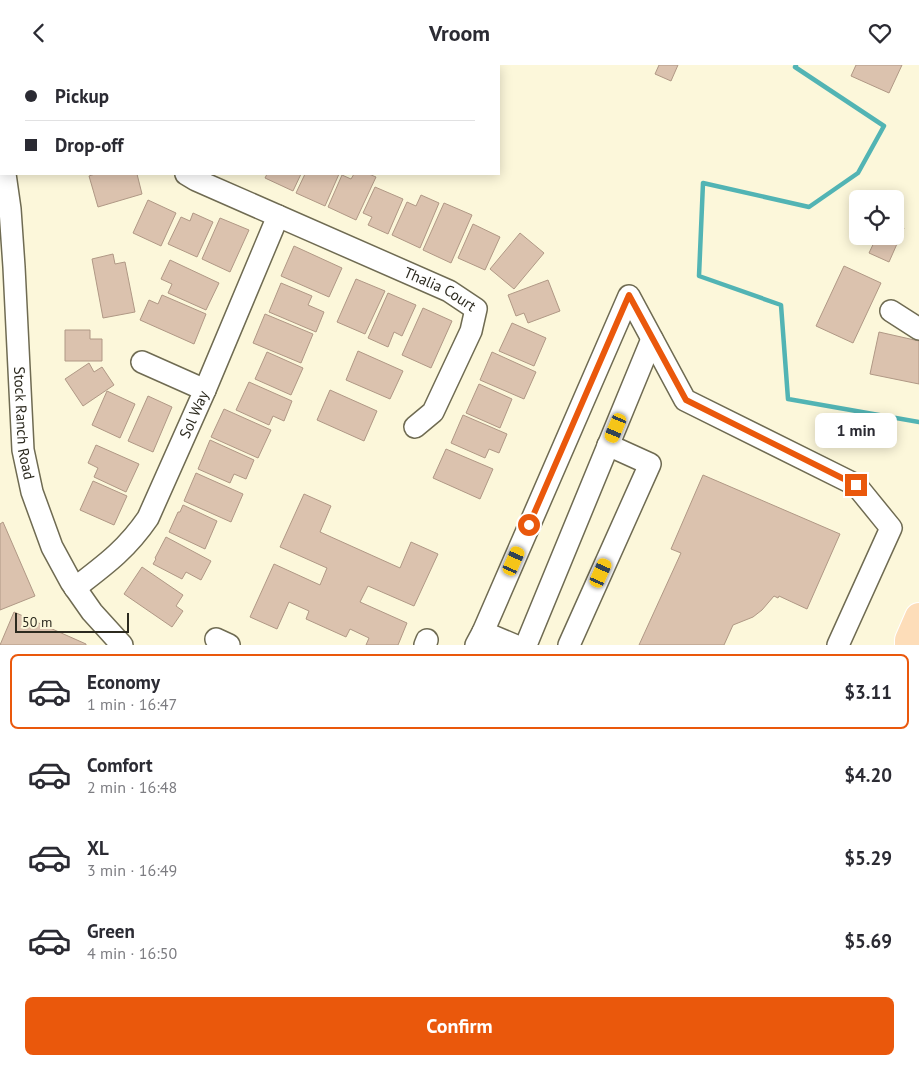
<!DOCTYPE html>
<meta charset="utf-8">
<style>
:root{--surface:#fff;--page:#f2f2f3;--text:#2b2b33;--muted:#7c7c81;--line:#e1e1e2;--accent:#ea580c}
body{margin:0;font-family:"PT Sans",sans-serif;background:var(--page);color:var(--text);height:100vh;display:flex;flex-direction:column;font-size:19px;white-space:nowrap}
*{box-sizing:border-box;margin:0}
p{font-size:16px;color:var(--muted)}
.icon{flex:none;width:28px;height:28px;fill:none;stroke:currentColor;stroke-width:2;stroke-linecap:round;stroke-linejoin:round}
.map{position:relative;height:580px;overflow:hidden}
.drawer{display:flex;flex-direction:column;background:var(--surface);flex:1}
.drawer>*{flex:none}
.banner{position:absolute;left:0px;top:0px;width:500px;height:110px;box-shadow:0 2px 12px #0003;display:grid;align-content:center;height:110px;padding:0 25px;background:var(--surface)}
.controls{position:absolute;left:849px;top:125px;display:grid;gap:10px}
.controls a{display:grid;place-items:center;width:55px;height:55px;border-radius:8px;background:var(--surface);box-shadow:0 2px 12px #0003;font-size:25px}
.scale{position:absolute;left:15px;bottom:12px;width:114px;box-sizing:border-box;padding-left:5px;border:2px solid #2c2a1f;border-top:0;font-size:14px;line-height:18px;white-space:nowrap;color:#2c2a1f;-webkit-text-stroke:4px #fcf7da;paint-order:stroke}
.end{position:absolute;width:22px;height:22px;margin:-11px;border:6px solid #ea580c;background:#fff;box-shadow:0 0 0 2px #fff}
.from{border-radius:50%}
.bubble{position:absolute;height:35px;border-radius:8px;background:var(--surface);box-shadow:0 2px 12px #0003;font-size:16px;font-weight:700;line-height:35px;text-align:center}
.car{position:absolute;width:15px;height:30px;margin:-15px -8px;border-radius:6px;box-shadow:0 0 4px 1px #0007;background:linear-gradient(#f5c518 24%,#345 0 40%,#f5c518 0 76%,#345 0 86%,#f5c518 0)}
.banner b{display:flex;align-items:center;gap:18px;height:48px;font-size:19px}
.banner b+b{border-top:1px solid var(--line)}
.banner i{width:12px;height:12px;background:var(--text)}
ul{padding:9px 0 0;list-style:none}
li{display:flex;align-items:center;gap:15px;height:75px;margin:0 10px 8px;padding:0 15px;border:2px solid transparent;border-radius:8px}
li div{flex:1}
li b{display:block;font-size:19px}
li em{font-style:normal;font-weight:700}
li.on{border-color:var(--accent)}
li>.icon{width:45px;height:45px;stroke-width:1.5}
.primary-button{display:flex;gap:10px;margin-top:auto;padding:10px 25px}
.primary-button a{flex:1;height:58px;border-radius:8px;background:var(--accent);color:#fff;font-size:20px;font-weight:700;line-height:58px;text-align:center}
header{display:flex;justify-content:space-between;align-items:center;height:65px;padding:0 25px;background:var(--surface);font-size:22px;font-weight:700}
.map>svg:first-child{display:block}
</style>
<header><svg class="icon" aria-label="back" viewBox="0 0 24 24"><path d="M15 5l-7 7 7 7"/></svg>Vroom<svg class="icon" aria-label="heart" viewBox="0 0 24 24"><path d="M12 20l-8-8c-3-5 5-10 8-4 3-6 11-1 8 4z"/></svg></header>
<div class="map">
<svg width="919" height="580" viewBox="0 0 919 580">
<rect width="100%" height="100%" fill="#fcf7da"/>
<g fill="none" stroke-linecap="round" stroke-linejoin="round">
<path stroke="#52b4b4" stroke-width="4.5" d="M796,0L795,2L884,61L858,108L809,142L703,118L699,211L781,240L788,334L919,357"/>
</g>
<g fill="#dbc2ae" stroke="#b09885">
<path d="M659,0H678L671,16L655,9Z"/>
<path d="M856,0H902L889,28L851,11Z"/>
<path d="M95,109H137L142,129L98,142L89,111Z"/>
<path d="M267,109H301L293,126L265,113Z"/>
<path d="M305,109H339L325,141L296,128Z"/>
<path d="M354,109H369L376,112L356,155L328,142L342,110L351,114Z"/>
<path d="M375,122L403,134L388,169L368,160L372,152L363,148Z"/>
<path d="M421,130L439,138L420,183L392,170L407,137L416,141Z"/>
<path d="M148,135L176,148L161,181L133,168Z"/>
<path d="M444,138L472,150L451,198L423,185Z"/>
<path d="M193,148L213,157L197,192L168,179L181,152L190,156Z"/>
<path d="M220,153L249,165L230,207L202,194Z"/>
<path d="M895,158L904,163L889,197L869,188L877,171H895Z"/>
<path d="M473,159L500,172L485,205L458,193Z"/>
<path d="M520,168L544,188L514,224L490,204Z"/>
<path d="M294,181L342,203L329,232L281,211Z"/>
<path d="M113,189L115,199L125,197L135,247L103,253L92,194Z"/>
<path d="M170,195L219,218L206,245L168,228L172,219L161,214Z"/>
<path d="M844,201L881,218L853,278L816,261Z"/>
<path d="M356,214L385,226L365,269L337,257Z"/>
<path d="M548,215L560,246L528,258L524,248L516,251L508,230Z"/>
<path d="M281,218L312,231L308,240L324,247L316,267L269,247Z"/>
<path d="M388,228L416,240L402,271L394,267L388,282L368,273Z"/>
<path d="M162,230L206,249L194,279L140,255L149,235L158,239Z"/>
<path d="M423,243L452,256L431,303L402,290Z"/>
<path d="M265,249L313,269L301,298L253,278Z"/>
<path d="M512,258L546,273L534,301L499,286Z"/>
<path d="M65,265H90V274H102V296H65Z"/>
<path d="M879,267L919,276V319L870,309Z"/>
<path d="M358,286L403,306L390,334L346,315Z"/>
<path d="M267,287L303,303L291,330L255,314Z"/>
<path d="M492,287L536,307L524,334L480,315Z"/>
<path d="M89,298L94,307L102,302L114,320L83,341L65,314Z"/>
<path d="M249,317L292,336L284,356L273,351L269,360L236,345Z"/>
<path d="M479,319L512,334L500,363L466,348Z"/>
<path d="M330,325L377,346L364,376L317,355Z"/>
<path d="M107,326L135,339L120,373L92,360Z"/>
<path d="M148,331L172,342L153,387L128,376Z"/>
<path d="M224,344L271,365L258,393L211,372Z"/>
<path d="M463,350L507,369L499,388L489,384L485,393L451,378Z"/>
<path d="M210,375L254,395L246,414L234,409L230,418L198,404Z"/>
<path d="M96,380L139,399L126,427L94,412L98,403L88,398Z"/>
<path d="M446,384L493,404L480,434L433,413Z"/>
<path d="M196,408L243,429L231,457L184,436Z"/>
<path d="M703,410L840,469L807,544L779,531L778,533L774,531L762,545L753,552L733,560L724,580H639L681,488L671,484Z"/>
<path d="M93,416L127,431L114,460L80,445Z"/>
<path d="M304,429L331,441L320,467L400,503L411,477L438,489L414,541L368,521L360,537L407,558L398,580H366L369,573L350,564L346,572L306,554L309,546L289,537L277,564L250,552L274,499L320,520L327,503L280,482Z"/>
<path d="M183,440L217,456L205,484L169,467L178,447H180Z"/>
<path d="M3,457L35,531L0,545V459Z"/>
<path d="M166,472L211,496L201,515L186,507L182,514L153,499L156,494L155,493Z"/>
<path d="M142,502L183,530L176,541L183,546L172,562L124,529Z"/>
<path d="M14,547L86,579V580H0Z"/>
</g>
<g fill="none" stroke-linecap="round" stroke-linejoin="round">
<g stroke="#6f6b52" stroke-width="24">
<g id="minor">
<path d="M395,0L398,1"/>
<path d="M170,1V0"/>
<path d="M0,79L1,87"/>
<path id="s1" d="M5,109L10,144L14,202L23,385L32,427L52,482L71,517L92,547L122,580"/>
<path id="s2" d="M186,109L196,115L449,226L476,244L471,266L433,347L415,362"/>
<path d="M891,246L919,264"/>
<path d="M142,297L205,325"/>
<path id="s3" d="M75,523C105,500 126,485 148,453L205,325L278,151"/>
<path d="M483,567L629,231L685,335L856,420L891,463L838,580"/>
<path d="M216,574L229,580"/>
<path d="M425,580L427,575"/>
<path d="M476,580L483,567L514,580"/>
<path d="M526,580L652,274"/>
<path d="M569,580L650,399L608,380"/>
</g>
</g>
<g stroke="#fff" stroke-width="30">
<path id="major" d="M909,580V575L919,552"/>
</g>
<use href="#minor" stroke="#fff" stroke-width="21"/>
<use href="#major" stroke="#fdddb9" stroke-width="28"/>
</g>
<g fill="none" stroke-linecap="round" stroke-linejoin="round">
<path stroke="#ea580c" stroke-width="6" d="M529,460L629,230L686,335L856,420"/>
</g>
<g text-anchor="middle" stroke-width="4" stroke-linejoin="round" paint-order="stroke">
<g font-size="15" fill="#2c2a1f" stroke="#fcf7da">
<text dy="5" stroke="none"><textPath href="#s2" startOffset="279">Thalia Court</textPath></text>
<text dy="5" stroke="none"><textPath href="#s3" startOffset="215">Sol Way</textPath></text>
<text dy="5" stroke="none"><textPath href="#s1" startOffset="250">Stock Ranch Road</textPath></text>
</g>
</g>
</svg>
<div class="controls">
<a><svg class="icon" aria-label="locate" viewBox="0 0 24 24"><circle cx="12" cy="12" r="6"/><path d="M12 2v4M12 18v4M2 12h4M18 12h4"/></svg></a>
</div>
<div class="scale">50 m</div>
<i class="end from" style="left:529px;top:460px"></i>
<i class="end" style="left:856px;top:420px"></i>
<div class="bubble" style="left:815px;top:348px;width:82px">1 min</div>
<i class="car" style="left:616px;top:363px;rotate:203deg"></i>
<i class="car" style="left:514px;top:496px;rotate:24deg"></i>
<i class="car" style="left:601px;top:508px;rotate:24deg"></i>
<div class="banner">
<b><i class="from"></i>Pickup</b>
<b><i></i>Drop-off</b>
</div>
</div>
<section class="drawer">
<ul>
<li class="on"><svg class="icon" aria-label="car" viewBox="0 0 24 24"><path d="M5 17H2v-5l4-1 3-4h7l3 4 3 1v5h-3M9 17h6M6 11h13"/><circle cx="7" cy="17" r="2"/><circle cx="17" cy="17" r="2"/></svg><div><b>Economy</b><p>1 min · 16:47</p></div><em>$3.11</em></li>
<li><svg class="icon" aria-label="car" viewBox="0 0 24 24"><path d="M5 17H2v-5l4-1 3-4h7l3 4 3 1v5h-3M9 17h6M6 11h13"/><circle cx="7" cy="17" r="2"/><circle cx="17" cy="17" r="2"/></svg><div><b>Comfort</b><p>2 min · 16:48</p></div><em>$4.20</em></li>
<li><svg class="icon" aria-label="car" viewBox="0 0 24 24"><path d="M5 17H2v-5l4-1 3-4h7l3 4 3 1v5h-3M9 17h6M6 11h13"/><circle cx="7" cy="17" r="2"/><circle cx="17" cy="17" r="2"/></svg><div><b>XL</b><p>3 min · 16:49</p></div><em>$5.29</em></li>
<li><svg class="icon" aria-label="car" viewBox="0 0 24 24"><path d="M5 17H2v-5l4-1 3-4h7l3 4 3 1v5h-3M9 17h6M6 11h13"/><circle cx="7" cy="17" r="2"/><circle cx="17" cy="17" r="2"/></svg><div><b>Green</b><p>4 min · 16:50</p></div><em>$5.69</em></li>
</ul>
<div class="primary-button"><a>Confirm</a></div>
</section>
